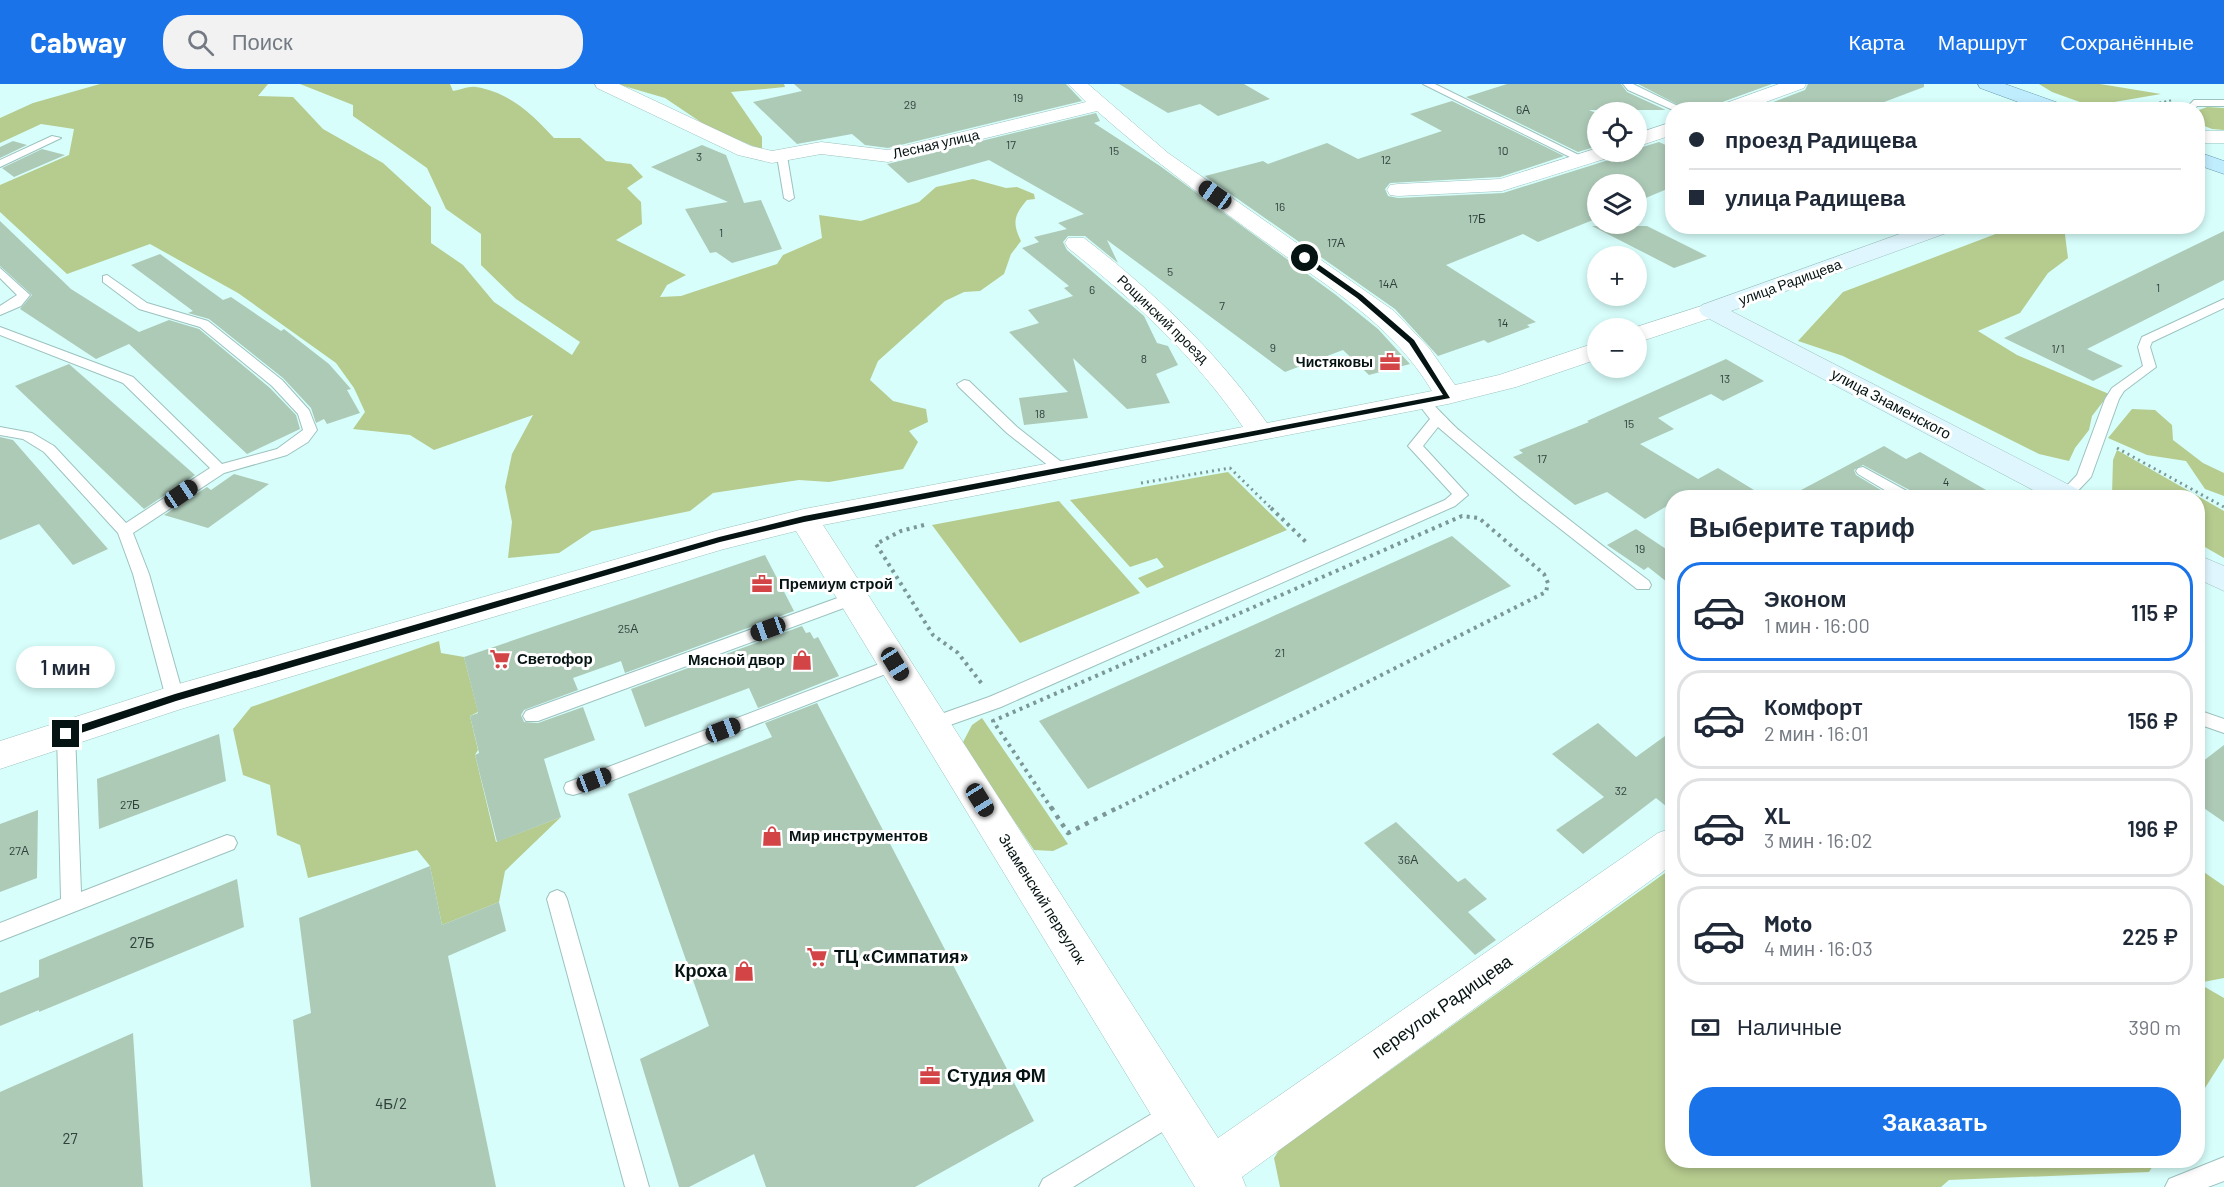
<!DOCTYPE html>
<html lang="ru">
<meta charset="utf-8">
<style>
:root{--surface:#fff;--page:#f2f2f3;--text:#1f2937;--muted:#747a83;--line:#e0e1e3;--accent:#1a73e8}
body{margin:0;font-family:Barlow,sans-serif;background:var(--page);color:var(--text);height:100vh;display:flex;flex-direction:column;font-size:22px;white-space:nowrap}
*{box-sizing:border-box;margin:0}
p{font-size:20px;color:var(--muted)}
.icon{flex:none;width:33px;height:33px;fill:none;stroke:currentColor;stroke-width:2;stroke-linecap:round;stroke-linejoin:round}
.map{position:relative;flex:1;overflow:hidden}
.side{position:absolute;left:1665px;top:406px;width:540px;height:678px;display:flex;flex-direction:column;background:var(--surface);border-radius:24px;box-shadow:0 3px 9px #0003}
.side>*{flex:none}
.banner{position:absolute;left:1665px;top:18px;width:540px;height:132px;border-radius:24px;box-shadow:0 3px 9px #0003;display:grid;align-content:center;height:132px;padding:0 24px;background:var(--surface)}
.fabs{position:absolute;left:1587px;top:18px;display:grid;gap:12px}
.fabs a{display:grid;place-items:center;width:60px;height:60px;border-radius:50%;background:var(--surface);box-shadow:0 3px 9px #0003;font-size:30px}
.end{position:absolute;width:27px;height:27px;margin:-14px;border:8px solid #061313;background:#fff;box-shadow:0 0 0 3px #fff}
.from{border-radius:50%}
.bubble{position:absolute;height:42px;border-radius:21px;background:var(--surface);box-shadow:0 3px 9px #0003;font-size:20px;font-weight:600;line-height:42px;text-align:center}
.car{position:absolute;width:18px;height:36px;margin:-18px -9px;border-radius:8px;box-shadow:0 0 4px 2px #0007;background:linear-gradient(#222 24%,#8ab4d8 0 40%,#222 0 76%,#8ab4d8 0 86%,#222 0)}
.banner b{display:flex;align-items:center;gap:21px;height:57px;font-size:22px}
.banner b+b{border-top:2px solid var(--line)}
.banner i{width:15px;height:15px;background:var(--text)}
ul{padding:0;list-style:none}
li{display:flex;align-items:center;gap:18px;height:99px;margin:0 12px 9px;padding:0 12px;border:3px solid var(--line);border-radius:24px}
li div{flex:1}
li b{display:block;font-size:22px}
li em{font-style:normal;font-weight:600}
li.active{border-color:var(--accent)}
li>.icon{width:54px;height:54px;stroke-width:1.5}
h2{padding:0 24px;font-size:27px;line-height:72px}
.pay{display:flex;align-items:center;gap:15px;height:66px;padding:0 24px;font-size:22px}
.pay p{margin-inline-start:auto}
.button{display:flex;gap:12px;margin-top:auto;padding:12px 24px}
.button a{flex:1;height:69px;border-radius:24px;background:var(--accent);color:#fff;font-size:24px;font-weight:600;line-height:69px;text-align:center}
header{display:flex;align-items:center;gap:36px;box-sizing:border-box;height:84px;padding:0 30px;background:var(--accent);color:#fff}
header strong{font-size:28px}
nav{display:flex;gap:33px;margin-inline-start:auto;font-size:21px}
.search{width:420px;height:54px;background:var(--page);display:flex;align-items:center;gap:15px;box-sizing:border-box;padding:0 21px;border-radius:24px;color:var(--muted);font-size:22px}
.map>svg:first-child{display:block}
</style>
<header>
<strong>Cabway</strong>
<div class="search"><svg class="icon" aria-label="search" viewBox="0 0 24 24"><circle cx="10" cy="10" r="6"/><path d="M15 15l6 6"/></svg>Поиск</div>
<nav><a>Карта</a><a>Маршрут</a><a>Сохранённые</a></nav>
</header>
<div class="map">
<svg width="2224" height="1103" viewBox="0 0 2224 1103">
<rect width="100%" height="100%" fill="#d7fefb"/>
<g fill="#b6cb8e">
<path d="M100,0H268L258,12L293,13L323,45L383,79L431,123V159L463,181L494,218L572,271L580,258L516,215L481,181V150L446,125L427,84L353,32V21L300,0H450L453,7C460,6 469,2 476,3C509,8 533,31 554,54H580L606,77L631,80L643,93L627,104L641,118L642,140L616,156L686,191L667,201L660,213L681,212L777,180L783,171L822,154L819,131L861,137L919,118L936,103L973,95L1006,104L1017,103L1034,110L1035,115L1027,116C1014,131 1012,139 1021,157L1011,170L1004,190L980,207L964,208L945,217L878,277L870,296L893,317L926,325L928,338L909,347L918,358L903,385L829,398L799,396L713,409L690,427L592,447L559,469L508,474L512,438L505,403L512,370L533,331L434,366L410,351L353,345L365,328L354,304L336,279L238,209L150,160L67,190L0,128V101L69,71L74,45L41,40L0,59V34L33,19Z"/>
<path d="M617,0H784L785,3L731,8L762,53V66L708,43L665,14Z"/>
<path d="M2039,0H2100L2161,10L2091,22L2052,8Z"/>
<path d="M2207,23L2224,24V46L2212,45L2202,41L2199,26Z"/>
<path d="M2014,143H2064L2068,174L2048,189L2020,229L1978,247L2017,271L2109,310L2092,332L2089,346L2075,364L2069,377L2039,370L1843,272L1798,257L1843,208Z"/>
<path d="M2132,325L2155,326L2172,341L2173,356L2203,379L2224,389V412L2205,405L2186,377L2147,371L2108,354Z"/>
<path d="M2117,366L2224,427V474L2198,459V414H2117L2112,411L2113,376Z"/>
<path d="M1228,388L1287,446L1147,504L1138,494L1164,483L1157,474L1130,483L1070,416Z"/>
<path d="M1059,417L1140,509L1020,559L932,441Z"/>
<path d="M439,557L441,569L464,573L478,628L470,632L478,666L475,671L496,758L561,733L505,787L499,818L442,841L430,782L417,766L308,794L300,761L277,751L270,701L243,691L233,645L251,623Z"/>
<path d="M982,634L1068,760L1053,767L1034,766L962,660L972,641Z"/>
<path d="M1672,784V1077H2156L2149,1088L1949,1096L1941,1103H1280L1274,1074L1295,1041L1336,1025Z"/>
<path d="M2198,784L2224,802V894L2198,899L2224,914V974L2198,1015Z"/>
</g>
<g fill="#adcab7">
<path d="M794,0H1066L1082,17L888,64L865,61L852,50L797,60L753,18L802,7Z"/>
<path d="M1119,0H1244L1270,15L1218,32L1200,20L1168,29Z"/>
<path d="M1507,0H1621L1627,8L1666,26H1589L1598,30V62L1578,68L1466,13Z"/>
<path d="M1638,0H1772L1717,20L1714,26H1688Z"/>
<path d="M1808,0H1924V3L1863,26H1752L1805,6Z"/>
<path d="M1452,17L1564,72L1500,93L1390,99L1385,105L1388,112L1398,114L1503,109L1615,74L1619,68H1636V65L1659,58L1672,64V103L1636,118V100H1598V134L1538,158L1523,150L1446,181L1536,238L1527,241L1530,243L1488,259L1484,256L1438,272L1395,225L1205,92L1263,77L1268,80L1327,59L1358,75L1442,47L1410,30Z"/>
<path d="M1096,29L1100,37L1094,39L1160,82L1336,211L1378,245L1410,280L1369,291L1343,266L1285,288L1107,156L1118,179L1085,152H1068L1063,158L1067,166L1144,232L1157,259L1168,262L1178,281L1156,290L1170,319L1127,325L1073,274L1088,334L1024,341L1019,314L1068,308L1009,248L1039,239L1028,226L1073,212L1064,204L1069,202L1022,164L1039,158L1034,153L1067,145L1058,139L1084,130L989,76L908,99L887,80Z"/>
<path d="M13,57L27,61L0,74V63Z"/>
<path d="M702,61L726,71L744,119L761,116L782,165L732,179L716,168L710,169L685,125L728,118L651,83Z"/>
<path d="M42,65L65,71L14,93L2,84Z"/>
<path d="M0,137L71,205L139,248L169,236L199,245L270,304L296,331L300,345L247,370L129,260L96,275L20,225L32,211L0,182Z"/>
<path d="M1592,142H1647L1707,172L1674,184Z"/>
<path d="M2224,147V196L2087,265L2123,282L2093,297L2004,254Z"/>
<path d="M160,170L223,216L231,213L281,247L284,245L329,280L351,305L347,306L360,329L327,340L324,335L316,339L311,324L283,294L209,235L188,229L193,227L131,181Z"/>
<path d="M1726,275L1764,297L1723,317L1711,310L1658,334L1674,345L1640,360L1698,395L1718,384L1767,414H1672V419L1645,435L1607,408L1575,421L1513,373L1523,369L1519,366L1589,338L1587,337Z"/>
<path d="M69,280L195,391L144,425L15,302Z"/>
<path d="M0,353L13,356L108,465L73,481L39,440L0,456Z"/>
<path d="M1884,362L1906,375L1920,368L2000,414H1918L1915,409L1863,381L1854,386L1856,391L1894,414H1786Z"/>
<path d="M234,390L269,400L208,444L164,431L207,403L211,406Z"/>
<path d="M1636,445L1672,469V502L1648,483L1644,486L1607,461Z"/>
<path d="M1452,452L1511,502L1088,705L1039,637Z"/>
<path d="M765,471L794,527L625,589L621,577L573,594L578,606L524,626L521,631L524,638L538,639L583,623L595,656L544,675L561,733L497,758L475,671L479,669L470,632L478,629L464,573Z"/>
<path d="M802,542L806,549L810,548L814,555L818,553L839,592L758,624L749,604L645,643L631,605Z"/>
<path d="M817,619L1034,1037L915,1103H766L754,1070L689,1103H679L640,975L709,942L628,710L772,653L765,639Z"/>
<path d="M1598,639L1636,673L1672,647V727L1656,714L1583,770L1556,746L1604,713L1552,670Z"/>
<path d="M219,650L226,697L99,745L97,695Z"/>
<path d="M2224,661V738L2198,720V681Z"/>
<path d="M38,726L37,794L0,808V740Z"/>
<path d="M1396,738L1458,798L1465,794L1487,815L1468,828L1496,856L1475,871L1364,759Z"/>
<path d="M430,782L442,841L499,818L506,847L448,872L496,1103H311L293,936L311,929L299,834Z"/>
<path d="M237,795L244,843L39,928V926L0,942V909L39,893V876Z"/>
<path d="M133,949L143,1103H0V1008Z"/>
</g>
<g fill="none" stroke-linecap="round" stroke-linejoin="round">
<g stroke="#9cc2bf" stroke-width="2">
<g id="lane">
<path d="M1423,0H1435L1589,76L1580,78Z"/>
<path d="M1623,0H1633L1686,26H1673L1628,6Z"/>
<path d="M2194,16H2224V22H2197L2194,26H2184Z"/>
<path d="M1915,20L1934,24L1935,26H1901Z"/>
<path d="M52,52L61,54L0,83V76Z"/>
<path d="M782,69L787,72L794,114L789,117L784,114L777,72Z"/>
<path d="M0,184L30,211L21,222L0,231V222L17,211L0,194Z"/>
<path d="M107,191L147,219L208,237L282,296L309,326L317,346L308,358L287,371L224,389L133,449L149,490L184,614L181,619H169L166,614L133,490L118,449L44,368L23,355L0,351V343L32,349L54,362L126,439L210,384L123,299L0,251V243L133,293L222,380L277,365L303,346L298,330L272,302L200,243L139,225L103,198V192Z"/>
<path d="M2224,215V224L2152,258L2150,263L2156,283L2124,307L2119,315L2091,393L2071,414H2061V408L2077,391L2105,315L2112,304L2143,282L2138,263L2142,253Z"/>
<path d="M964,296L969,297L1017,343L1069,384L1071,387L1069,390H1059L1007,349L959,303L957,300Z"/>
<path d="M1423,313C1429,314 1452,341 1460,347C1521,399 1584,448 1649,497L1651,501L1649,505H1637L1521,414L1438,343L1423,362L1468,411L1455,422L1001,623L933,647L927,645L924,640L927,635L989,613L1445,416L1452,410L1408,362L1430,335L1416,317Z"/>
<path d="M1863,383L1914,411L1916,414H1898L1858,390L1856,387L1858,384Z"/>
<path d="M854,508L862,514L860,518L538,637H526L523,632L526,627Z"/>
<path d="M895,574L901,576L903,580L901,584L580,709L573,711L566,709L564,704L566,699Z"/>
<path d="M2198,626L2224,635V649L2198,640Z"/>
<path d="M66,642L72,644L75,649L81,808L227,751L234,753L237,759L234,765L0,857V839L61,815L57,649L60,644Z"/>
<path d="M557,806L564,809L567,815L649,1103H625L547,815L550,809Z"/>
<path d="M1175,1016L1183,1019L1186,1027L1183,1035L1073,1103H1039L1043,1095Z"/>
<path d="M2224,1073V1097L2208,1103H2165L2169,1095Z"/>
</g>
</g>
<g stroke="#9cc2bf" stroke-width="1">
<g id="street">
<path d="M595,0H619L751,62L772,67L821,58L888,66L1086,18L1068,0H1088L1168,69L1394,227L1429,264L1455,301L1499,291L1598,258V275L1516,303L1448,320L823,441L1218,1054L1658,749L1672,744V781L1242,1093L1246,1103H1195L796,447L724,465L181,625L0,685V657L175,601L719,446L804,425L1243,343C1195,273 1134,216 1068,164L1065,159L1068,154H1084C1154,208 1216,267 1267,339L1432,307C1392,240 1331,205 1270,161C1209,117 1153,77 1097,27L888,78L821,70L772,79L738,71L597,4Z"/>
<path d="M1779,0H1806L1804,4L1744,26H1716L1718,22Z"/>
<path d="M1672,38V51L1636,63V50Z"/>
<rect x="2198" y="47" width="26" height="12"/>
<path d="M1598,64V68H1617L1614,72L1502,107L1398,112L1390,111L1387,106L1390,101L1398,100L1500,95Z"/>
<path d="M1711,219L1720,221L1723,226L1720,231L1636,259V244H1633Z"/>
</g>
</g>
<g stroke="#9cc2bf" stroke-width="1">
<g id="secondary">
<path d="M1922,142H1955L1952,147L1731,227L2081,407L2086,414H2048L1702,231L1699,226L1702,221Z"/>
<path d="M2198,471L2224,482V507L2198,495Z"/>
</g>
</g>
<g stroke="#6499ab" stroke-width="1">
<g id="primary">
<path d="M1978,0H2005L2067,22L2069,26H2040L1980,4Z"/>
<path d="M2198,68L2224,77V90L2198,81Z"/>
</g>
</g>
<path stroke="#7c9896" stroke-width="2" stroke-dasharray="2 3" stroke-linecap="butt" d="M2120,26L2173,16"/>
<g stroke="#7c9896" stroke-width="3" stroke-dasharray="2 4" stroke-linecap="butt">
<path d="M2117,364L2224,423"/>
<path d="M1141,399L1230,384L1272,425"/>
</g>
<g stroke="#7c9896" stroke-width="4" stroke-dasharray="3 4.5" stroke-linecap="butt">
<path d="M1271,424L1306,458"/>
<path d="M924,441L901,447L876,460L933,551L958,569L982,600"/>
<path d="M1052,725L993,637L1462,432L1479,434L1544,490L1548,499L1546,508L1116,725"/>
</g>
<path stroke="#7c9896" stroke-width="4.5" stroke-dasharray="4 6" stroke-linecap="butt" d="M1051,723L1068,749L1119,723"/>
<use href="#lane" fill="#fff" fill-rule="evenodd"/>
<use href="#street" fill="#fff" fill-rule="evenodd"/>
<use href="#secondary" fill="#e0f6fe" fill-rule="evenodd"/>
<use href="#primary" fill="#c0edfe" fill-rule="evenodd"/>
</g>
<path fill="#061313" d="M1303,173H1308L1362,211L1414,256L1450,314L804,438L720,458L176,617L66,654L61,650L62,647L175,610L719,453L804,432L1443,311L1409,259L1357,214L1303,176Z"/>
<defs>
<g id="office-bare" transform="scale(1.62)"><path d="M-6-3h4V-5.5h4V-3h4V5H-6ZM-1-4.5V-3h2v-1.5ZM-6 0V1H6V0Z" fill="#d34447" stroke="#fff" stroke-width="2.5" paint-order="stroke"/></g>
<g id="supermarket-bare" transform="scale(1.62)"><path d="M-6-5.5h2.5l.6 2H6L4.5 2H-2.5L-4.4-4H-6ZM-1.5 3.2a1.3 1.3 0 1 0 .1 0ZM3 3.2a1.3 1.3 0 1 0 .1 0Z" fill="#d34447" stroke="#fff" stroke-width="2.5" paint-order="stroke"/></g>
<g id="shop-bare" transform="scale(1.62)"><path d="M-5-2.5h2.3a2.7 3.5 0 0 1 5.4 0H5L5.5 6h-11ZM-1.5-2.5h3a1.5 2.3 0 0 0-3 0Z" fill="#d34447" stroke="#fff" stroke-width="2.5" paint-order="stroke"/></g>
</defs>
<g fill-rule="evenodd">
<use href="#office-bare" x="1390" y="278"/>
<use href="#office-bare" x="762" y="500"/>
<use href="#supermarket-bare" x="500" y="575"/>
<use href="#shop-bare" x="802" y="576"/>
<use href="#shop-bare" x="772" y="752"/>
<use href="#supermarket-bare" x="817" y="873"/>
<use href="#shop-bare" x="744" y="887"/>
<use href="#office-bare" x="930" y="992"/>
</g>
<g text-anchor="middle" stroke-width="6" stroke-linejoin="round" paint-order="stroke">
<g font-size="12" fill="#30413c">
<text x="1018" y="18">19</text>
<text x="910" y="25">29</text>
<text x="1523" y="30">6А</text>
<text x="1011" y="65">17</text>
<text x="1114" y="71">15</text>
<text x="1503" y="71">10</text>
<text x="699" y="77">3</text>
<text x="1386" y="80">12</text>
<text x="1280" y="127">16</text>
<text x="1477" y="139">17Б</text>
<text x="721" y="153">1</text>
<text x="1336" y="163">17А</text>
<text x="1170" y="192">5</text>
<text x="1388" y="204">14А</text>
<text x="2158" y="208">1</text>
<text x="1092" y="210">6</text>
<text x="1222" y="226">7</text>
<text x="1503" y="243">14</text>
<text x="1273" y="268">9</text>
<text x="2058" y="269">1/1</text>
<text x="1144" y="279">8</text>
<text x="1725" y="299">13</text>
<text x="1040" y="334">18</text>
<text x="1629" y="344">15</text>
<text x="1542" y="379">17</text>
<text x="1946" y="402">4</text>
<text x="1640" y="469">19</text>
<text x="628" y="549">25А</text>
<text x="1280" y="573">21</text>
<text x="1621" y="711">32</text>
<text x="130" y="725">27Б</text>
<text x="19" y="771">27А</text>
<text x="1408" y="780">36А</text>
</g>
<g font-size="14" fill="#061313" stroke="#fff">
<text transform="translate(936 60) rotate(-13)" y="5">Лесная улица</text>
<text transform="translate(1790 198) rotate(-20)" y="5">улица Радищева</text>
<text transform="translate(1163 235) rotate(44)" y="5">Рощинский проезд</text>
</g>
<g font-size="14" font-weight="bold" fill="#061313" stroke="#fff" text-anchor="end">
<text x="1373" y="283">Чистяковы</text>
</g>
<g font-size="15" fill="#061313" stroke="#fff">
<text transform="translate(1891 320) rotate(28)" y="5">улица Знаменского</text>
<text transform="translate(1042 815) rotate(58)" y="5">Знаменский переулок</text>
</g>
<g font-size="15" font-weight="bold" fill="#061313" stroke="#fff" text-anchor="start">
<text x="779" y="505">Премиум строй</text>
<text x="517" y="580">Светофор</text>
<text x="785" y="581" text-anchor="end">Мясной двор</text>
<text x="789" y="757">Мир инструментов</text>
</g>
<g font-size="15" fill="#30413c">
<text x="142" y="864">27Б</text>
<text x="391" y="1025">4Б/2</text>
<text x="70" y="1060">27</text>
</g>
<g font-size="18" font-weight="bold" fill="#061313" stroke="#fff" text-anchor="start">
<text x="834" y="879">ТЦ «Симпатия»</text>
<text x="727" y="893" text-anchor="end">Кроха</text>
<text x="947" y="998">Студия ФМ</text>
</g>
<g font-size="18" fill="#061313" stroke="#fff">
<text transform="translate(1442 923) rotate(-35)" y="6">переулок Радищева</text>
</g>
</g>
</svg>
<div class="fabs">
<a><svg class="icon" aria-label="locate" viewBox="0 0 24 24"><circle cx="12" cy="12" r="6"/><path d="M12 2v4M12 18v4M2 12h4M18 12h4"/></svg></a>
<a><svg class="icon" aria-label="layers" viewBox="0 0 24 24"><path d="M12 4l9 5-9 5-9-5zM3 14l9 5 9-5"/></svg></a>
<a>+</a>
<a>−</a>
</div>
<i class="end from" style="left:1305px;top:174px"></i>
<i class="end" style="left:66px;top:650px"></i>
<div class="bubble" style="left:16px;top:562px;width:99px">1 мин</div>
<i class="car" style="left:1215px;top:111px;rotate:305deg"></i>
<i class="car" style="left:181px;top:410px;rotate:56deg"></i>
<i class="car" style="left:768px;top:545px;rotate:250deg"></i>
<i class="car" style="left:895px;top:580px;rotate:148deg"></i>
<i class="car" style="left:723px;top:646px;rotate:69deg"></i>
<i class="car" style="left:594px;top:696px;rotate:69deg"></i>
<i class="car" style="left:980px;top:716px;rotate:148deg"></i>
<div class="banner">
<b><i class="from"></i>проезд Радищева</b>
<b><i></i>улица Радищева</b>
</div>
<section class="side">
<h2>Выберите тариф</h2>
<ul>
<li class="active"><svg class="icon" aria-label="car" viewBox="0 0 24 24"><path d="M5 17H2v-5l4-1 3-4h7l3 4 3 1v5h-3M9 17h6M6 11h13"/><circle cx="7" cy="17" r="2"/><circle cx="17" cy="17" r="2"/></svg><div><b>Эконом</b><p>1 мин · 16:00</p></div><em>115 ₽</em></li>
<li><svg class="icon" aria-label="car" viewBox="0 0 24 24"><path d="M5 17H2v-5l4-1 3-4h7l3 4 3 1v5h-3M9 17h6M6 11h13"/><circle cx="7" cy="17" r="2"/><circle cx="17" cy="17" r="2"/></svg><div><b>Комфорт</b><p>2 мин · 16:01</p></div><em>156 ₽</em></li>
<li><svg class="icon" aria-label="car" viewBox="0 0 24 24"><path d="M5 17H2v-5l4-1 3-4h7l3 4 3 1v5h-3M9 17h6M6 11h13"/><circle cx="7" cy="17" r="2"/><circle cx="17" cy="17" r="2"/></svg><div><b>XL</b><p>3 мин · 16:02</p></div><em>196 ₽</em></li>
<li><svg class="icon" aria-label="car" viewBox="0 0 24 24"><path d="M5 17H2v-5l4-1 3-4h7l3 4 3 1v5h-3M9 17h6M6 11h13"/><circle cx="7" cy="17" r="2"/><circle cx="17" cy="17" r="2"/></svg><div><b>Moto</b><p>4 мин · 16:03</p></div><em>225 ₽</em></li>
</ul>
<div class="pay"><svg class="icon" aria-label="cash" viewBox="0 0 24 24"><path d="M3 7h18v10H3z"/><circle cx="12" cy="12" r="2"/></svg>Наличные<p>390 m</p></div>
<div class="button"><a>Заказать</a></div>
</section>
</div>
